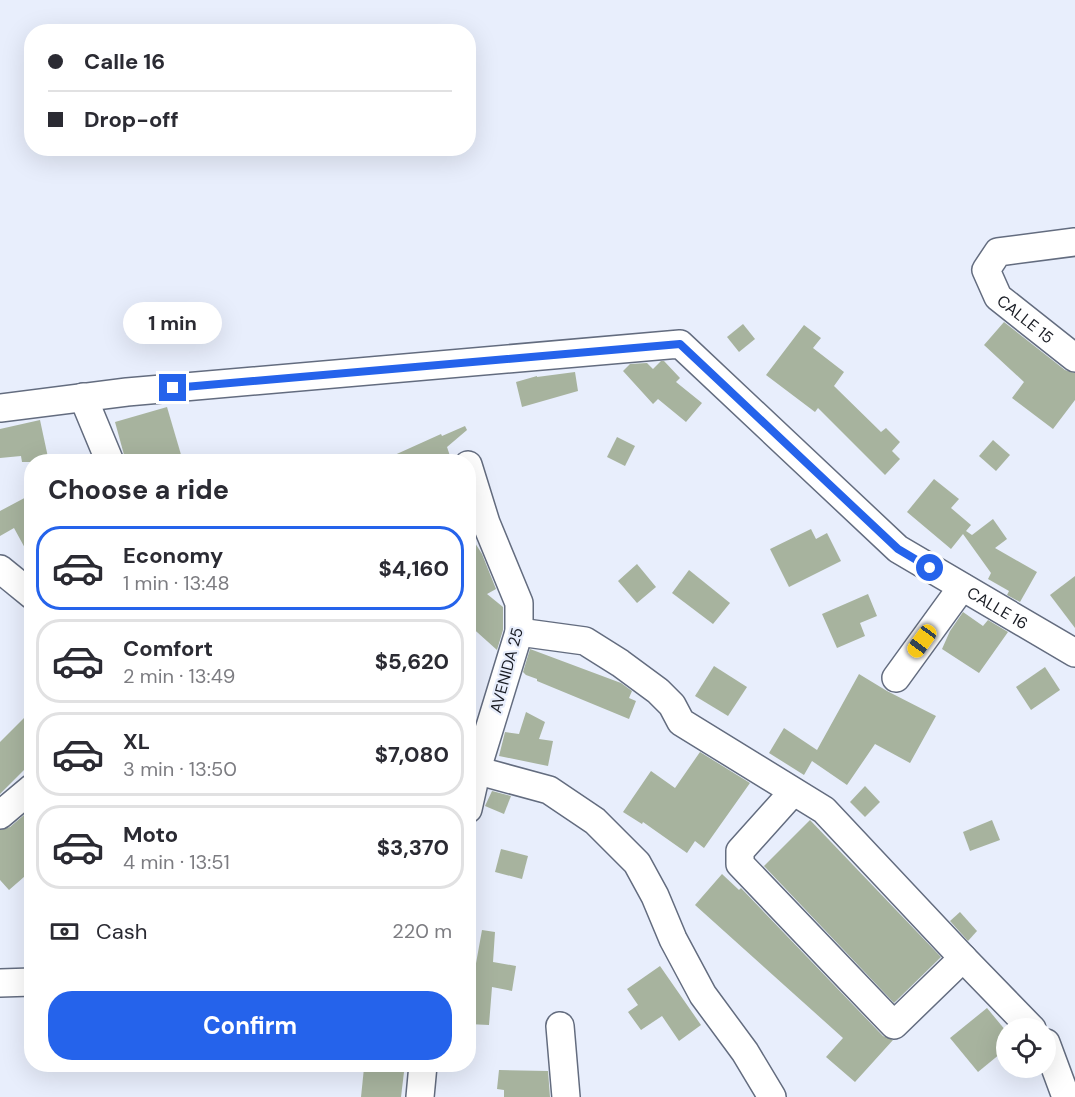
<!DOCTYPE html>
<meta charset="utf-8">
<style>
:root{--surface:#fff;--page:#f2f2f3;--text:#2b2b33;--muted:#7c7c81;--line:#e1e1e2;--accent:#2563eb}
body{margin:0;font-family:"DM Sans",sans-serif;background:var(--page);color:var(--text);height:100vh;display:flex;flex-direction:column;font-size:22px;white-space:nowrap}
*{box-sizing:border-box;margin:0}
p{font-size:20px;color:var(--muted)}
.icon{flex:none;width:33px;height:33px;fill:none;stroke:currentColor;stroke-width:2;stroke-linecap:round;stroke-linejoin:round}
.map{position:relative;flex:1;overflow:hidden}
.sheet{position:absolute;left:24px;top:454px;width:452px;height:618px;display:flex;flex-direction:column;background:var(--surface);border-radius:24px;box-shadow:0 6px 24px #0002}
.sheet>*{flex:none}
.hud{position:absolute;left:24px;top:24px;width:452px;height:132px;border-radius:24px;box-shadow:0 6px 24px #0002;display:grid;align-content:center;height:132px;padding:0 24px;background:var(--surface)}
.fabs{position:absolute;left:996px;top:1018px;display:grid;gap:12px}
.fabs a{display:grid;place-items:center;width:60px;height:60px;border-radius:50%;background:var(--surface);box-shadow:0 6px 24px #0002;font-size:30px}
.end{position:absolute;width:27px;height:27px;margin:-14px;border:8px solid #2563eb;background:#fff;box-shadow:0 0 0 3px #fff}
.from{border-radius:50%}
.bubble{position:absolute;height:42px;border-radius:21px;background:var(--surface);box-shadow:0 6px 24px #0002;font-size:20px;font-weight:700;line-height:42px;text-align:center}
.car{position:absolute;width:18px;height:36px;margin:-18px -9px;border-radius:8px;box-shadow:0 0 4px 2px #0007;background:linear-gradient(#f5c518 24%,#345 0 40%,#f5c518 0 76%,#345 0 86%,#f5c518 0)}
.hud b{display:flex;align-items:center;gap:21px;height:57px;font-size:22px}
.hud b+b{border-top:2px solid var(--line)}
.hud i{width:15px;height:15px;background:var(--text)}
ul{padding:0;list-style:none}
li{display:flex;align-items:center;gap:18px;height:84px;margin:0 12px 9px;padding:0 12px;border:3px solid var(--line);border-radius:24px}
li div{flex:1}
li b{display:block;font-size:22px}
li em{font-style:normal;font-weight:700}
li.selected{border-color:var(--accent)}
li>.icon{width:54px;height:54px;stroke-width:1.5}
h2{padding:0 24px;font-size:27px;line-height:72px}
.pay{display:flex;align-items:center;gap:15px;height:66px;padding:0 24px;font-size:22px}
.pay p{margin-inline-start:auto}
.button{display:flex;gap:12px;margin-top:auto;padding:12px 24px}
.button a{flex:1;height:69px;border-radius:24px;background:var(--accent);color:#fff;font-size:24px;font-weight:700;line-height:69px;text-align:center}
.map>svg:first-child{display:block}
</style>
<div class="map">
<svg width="1075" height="1097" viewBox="0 0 1075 1097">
<rect width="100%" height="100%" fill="#e8eefc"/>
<g fill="#a7b39e">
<path d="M1004,322L1065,370L1075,373V400L1053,429L1012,398L1024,382L984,345Z"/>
<path d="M743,324L755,339L739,352L727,337Z"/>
<path d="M804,325L821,338L813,348L844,372L834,386L881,432L886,428L900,442L892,451L900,459L885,475L818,408L815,412L766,375Z"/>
<path d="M661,361H664L680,378L676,382L702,403L686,422L658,399L653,404L623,371L630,364L647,363L653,369Z"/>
<path d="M575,372L578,391L522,407L516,382L537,376V377Z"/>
<path d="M167,407L182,458L167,462H126L115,422Z"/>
<path d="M40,420L49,462H22L21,456L0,458V429Z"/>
<path d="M465,426L467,430L447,447L452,462H379L441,434L442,436Z"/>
<path d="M617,437L635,446L625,466L607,457Z"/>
<path d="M993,440L1010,455L996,471L979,456Z"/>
<path d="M934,479L959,499L951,508L971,525L966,531L972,535L993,519L1007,539L995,548L1037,572L1020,602L1007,595L1009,591L988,579L991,573L963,534L951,549L907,512Z"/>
<path d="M32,494V561L14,528L0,536V511Z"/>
<path d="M811,529L816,539L827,533L841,561L789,587L770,549Z"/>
<path d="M468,532L482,554L496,589L487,594L503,607V630L497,650L468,624Z"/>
<path d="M637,564L656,587L637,603L618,581Z"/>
<path d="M689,570L730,603L713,624L672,593Z"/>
<path d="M1075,576V628L1050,595Z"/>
<path d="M868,594L877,616L860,623L865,636L837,648L822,614Z"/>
<path d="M963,612L983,626L988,620L1008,632L979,673L942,649L950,631Z"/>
<path d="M530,649L621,683L632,691L629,698L636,701L629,719L537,681V679L526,675L523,672Z"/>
<path d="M714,666L747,687L728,716L695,696Z"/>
<path d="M1045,667L1060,690L1031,710L1016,687Z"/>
<path d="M859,674L887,691L936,716L910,763L875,744L847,785L812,761L804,775L769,753L784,728L817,750Z"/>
<path d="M32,710V762L0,794V742Z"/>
<path d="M526,712L545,722L539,739L553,741L548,766L499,756L505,732L519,734Z"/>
<path d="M700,752L750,783L704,848L695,841L687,853L643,822L642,824L623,812L651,771L675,788Z"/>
<path d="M865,786L880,802L865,817L850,802Z"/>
<path d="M492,791L511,796L504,814L485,806Z"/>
<path d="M31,809L32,870L9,890L0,880V830L10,827Z"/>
<path d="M810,820L941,957L894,1003L764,866Z"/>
<path d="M992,820L1000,840L970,851L963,832Z"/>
<path d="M501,849L528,856L522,879L495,872Z"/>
<path d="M722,874L739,890L741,888L883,1036L893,1040L855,1082L826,1057L843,1038L695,905Z"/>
<path d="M960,912L977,931L968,941L950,921Z"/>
<path d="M482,930L495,932L493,962L516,966L512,991L492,987L489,1025L468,1024V991H471Z"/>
<path d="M660,966L701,1025L679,1041L662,1016L641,1030L628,1012L638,1005L627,989Z"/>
<path d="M987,1008L1006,1031V1049L978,1072L950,1038Z"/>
<path d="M364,1068L404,1072L401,1097H361Z"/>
<path d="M499,1070L548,1071L550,1097H504V1090L497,1089Z"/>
</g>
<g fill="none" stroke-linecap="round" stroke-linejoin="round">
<g stroke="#636c7f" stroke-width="30">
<g id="minor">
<path id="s1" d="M1075,242L998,252L986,270L998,297L1075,358"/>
<path d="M83,397L110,462"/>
<path id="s2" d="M0,408L127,392L680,344L898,549L1075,653"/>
<path d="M468,465L486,523L519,603V632L477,769L468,809"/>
<path d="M0,569L32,595"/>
<path d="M519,632L585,641L620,663L658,691L672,705L681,722L824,810L963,958L1032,1029"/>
<path d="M896,678L962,587"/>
<path d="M468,768L549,790L595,821L637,863L655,896L673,939L703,995L745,1052L772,1097"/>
<path d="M793,792L740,851V864L894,1025L963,958"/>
<path d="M0,815L32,788"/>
<path d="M0,983L32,982"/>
<path d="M560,1026L566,1097"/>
<path d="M1046,1043L1066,1097"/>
<path d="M420,1097L423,1065"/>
</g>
</g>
<use href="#minor" stroke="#fff" stroke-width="27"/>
</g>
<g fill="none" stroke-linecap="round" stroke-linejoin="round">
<path stroke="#2563eb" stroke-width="8" d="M173,388L680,344L898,549L930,568"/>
</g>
<g text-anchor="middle" stroke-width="4.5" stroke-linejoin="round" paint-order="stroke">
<g font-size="16" fill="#181b23" stroke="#e8eefc">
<text dy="6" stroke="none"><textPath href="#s1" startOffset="164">CALLE 15</textPath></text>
<text dy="6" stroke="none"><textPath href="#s2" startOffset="1098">CALLE 16</textPath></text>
<text transform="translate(506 670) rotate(-75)" y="6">AVENIDA 25</text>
</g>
</g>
</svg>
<div class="fabs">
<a><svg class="icon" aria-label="locate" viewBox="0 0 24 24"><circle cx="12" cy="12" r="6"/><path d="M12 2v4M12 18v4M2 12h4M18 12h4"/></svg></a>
</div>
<i class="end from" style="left:930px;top:568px"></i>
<i class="end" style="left:173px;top:388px"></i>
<div class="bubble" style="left:123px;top:302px;width:99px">1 min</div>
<i class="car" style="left:922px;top:641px;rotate:216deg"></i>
<div class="hud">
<b><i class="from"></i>Calle 16</b>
<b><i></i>Drop-off</b>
</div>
<section class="sheet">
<h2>Choose a ride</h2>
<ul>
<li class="selected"><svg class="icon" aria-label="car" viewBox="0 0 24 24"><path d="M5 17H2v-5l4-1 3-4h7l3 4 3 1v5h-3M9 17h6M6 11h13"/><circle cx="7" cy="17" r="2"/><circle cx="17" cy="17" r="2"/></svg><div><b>Economy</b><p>1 min · 13:48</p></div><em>$4,160</em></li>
<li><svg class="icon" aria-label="car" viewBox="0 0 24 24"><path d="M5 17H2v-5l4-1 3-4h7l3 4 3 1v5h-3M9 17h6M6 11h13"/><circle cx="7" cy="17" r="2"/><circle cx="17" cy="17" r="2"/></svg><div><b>Comfort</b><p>2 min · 13:49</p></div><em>$5,620</em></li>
<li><svg class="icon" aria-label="car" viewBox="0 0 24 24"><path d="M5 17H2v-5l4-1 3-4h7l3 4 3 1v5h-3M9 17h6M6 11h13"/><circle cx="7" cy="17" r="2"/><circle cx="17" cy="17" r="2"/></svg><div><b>XL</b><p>3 min · 13:50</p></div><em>$7,080</em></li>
<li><svg class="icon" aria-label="car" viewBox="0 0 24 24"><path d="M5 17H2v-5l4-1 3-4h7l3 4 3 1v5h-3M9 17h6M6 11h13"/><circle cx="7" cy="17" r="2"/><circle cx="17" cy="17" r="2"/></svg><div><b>Moto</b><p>4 min · 13:51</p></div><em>$3,370</em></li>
</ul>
<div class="pay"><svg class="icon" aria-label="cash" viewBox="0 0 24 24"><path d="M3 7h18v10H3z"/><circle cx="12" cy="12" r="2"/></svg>Cash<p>220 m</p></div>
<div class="button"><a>Confirm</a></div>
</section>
</div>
